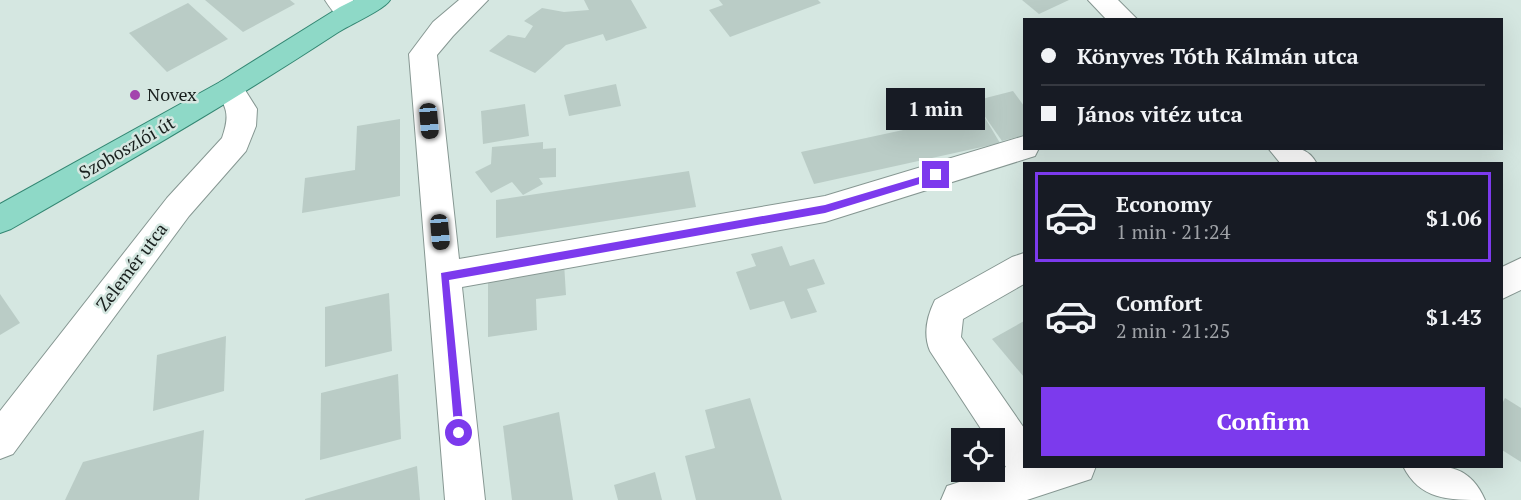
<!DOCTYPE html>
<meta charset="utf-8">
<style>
:root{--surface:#171b24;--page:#242831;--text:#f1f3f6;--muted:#9ea1a6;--line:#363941;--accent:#7c3aed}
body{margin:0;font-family:"PT Serif",serif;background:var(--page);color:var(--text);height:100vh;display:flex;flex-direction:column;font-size:22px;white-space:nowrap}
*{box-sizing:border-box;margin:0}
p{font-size:20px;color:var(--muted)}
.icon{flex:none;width:33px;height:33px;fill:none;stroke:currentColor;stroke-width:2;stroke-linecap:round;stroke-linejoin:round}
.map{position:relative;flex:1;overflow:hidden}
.side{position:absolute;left:1023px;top:162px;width:480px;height:306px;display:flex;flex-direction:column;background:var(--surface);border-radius:0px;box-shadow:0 6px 24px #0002}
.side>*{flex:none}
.top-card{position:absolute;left:1023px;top:18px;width:480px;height:132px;border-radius:0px;box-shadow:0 6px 24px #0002;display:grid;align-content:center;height:132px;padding:0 18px;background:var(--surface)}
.fabs{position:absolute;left:951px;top:428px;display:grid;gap:12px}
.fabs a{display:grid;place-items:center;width:54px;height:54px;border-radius:0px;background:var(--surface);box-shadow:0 6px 24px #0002;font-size:30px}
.end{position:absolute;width:27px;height:27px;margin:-14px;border:8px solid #7c3aed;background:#fff;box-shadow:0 0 0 3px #fff}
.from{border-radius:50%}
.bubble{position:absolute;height:42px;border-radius:0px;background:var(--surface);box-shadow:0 6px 24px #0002;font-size:20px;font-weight:700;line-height:42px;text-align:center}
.car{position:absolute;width:18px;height:36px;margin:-18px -9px;border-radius:8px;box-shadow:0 0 4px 2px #0007;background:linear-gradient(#222 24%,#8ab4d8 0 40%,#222 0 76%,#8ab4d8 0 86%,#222 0)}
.top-card b{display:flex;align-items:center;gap:21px;height:57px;font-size:22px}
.top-card b+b{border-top:2px solid var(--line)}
.top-card i{width:15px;height:15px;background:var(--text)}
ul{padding:10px 0 0;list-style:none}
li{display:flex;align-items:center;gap:18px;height:90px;margin:0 12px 9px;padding:0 6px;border:3px solid transparent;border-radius:0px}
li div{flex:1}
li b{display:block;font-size:22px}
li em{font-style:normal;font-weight:700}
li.current{border-color:var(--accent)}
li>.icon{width:54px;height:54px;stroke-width:1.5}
.primary-button{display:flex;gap:12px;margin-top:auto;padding:12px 18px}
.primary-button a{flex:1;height:69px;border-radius:0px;background:var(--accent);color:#fff;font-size:24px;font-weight:700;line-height:69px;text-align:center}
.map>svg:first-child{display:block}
</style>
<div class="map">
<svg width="1521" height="500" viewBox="0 0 1521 500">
<rect width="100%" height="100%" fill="#d5e7e1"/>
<g fill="#baccc6">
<path d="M205,0H290L295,4L243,32Z"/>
<path d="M584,0H631L647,28L606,41L603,34L566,45L535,73L489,51L508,35L525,38L533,26L524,21L542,8L564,12L589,10Z"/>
<path d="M719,0H818L821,3L730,37L709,10L723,5Z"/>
<path d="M1022,0H1069L1039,14Z"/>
<path d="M188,3L228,39L167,72L129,33Z"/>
<path d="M616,84L621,106L569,116L564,95Z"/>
<path d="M1013,91L1024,106V135L1002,141L974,101Z"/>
<path d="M525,104L529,136L483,144L481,111Z"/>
<path d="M982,113L1000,143L814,184L801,152Z"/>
<path d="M400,119V196L302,213L305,178L355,170L357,126Z"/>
<path d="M543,142V149L556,148V177L539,178L543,184L523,195L512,182L491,193L475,172L491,164L492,147Z"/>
<path d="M689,171L696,207L496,238V200Z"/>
<path d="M782,246L790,266L814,259L825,284L807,289L817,312L791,319L784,301L750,310L736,272L756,266L751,254Z"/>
<path d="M564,263L566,295L536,299L537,330L488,337V274Z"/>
<path d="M389,293L392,351L325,367V307Z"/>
<path d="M0,294L20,323L0,335Z"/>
<path d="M1024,321V377L992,339Z"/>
<path d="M226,336L224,391L153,411L157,355Z"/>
<path d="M398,374L401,439L320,460L321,393Z"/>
<path d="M750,398L782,500H696L685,456L715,448L705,410Z"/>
<path d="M1505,398L1521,408V462L1502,450V404Z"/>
<path d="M559,412L573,500H512L503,426Z"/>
<path d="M204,430L199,500H65L83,462Z"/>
<path d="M417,466L420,500H305V499Z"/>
<path d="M655,472L662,500H618L614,485Z"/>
</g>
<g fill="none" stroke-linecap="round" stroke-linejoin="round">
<g stroke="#869792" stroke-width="2">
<g id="minor">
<path d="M325,0H353L362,13L358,19C341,24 334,14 325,0Z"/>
<path d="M459,0H488L453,36L437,55L459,259L825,196L1024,136V148H1039L1035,156L825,222L462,287L485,500H445L409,54L433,22Z"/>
<path d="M1088,0H1118L1138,20H1107Z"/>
<path d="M230,79L240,82L257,109L256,126L246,151L189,216L13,454L0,459V411L167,198L222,138C230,115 227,109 216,89L220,82Z"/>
<path d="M1268,148C1289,148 1306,143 1317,164H1281Z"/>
<path d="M1024,253V284L963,319L961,337L1024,428V466H1096L1091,479L1027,500H941L947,486L1006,467L994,449V438H987L930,351C923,335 927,316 935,300L1012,257Z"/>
<path d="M1521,258V290L1502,299V267Z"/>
<path d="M1403,466C1439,466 1468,460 1485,500C1448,500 1420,500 1403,466Z"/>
</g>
</g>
<g stroke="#348773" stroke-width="2">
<path id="major" d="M354,0H390C384,10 349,25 337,33C230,103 121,166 11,229L0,233V204L220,82L340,7Z"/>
</g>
<use href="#minor" fill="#fff" fill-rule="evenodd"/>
<use href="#major" fill="#8ed9c7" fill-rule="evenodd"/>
</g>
<path fill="#7c3aed" d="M936,172L941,175L939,178L825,213L449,280L464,433L463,437H455L441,273L825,205Z"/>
<circle fill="#a344ad" stroke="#d5e7e1" stroke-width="2" cx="135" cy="95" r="6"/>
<g text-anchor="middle" stroke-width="5" stroke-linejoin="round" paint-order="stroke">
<g font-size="18" fill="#19201e" stroke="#d5e7e1" text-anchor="start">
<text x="147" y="101">Novex</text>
</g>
<g font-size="18" fill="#19201e" stroke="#d5e7e1">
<text transform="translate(127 148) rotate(-30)" y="6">Szoboszlói út</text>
<text transform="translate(132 267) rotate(-53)" y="6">Zelemér utca</text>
</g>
</g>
</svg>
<div class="fabs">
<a><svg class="icon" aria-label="locate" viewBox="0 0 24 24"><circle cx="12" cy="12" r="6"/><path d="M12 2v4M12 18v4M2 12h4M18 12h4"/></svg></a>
</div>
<i class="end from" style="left:459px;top:433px"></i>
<i class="end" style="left:936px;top:175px"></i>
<div class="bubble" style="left:886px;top:88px;width:99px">1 min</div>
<i class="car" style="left:429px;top:121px;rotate:175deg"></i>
<i class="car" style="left:440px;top:232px;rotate:175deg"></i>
<div class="top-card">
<b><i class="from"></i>Könyves Tóth Kálmán utca</b>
<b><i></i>János vitéz utca</b>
</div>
<section class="side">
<ul>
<li class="current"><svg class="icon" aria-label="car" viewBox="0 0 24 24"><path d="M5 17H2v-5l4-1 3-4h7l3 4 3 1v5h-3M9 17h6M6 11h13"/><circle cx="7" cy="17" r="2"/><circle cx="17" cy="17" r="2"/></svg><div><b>Economy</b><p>1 min · 21:24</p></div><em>$1.06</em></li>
<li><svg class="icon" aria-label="car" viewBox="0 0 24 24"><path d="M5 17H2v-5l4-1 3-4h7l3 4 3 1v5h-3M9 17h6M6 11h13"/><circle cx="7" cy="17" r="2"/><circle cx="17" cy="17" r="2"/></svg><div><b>Comfort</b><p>2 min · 21:25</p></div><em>$1.43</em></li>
</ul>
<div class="primary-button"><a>Confirm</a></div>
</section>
</div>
